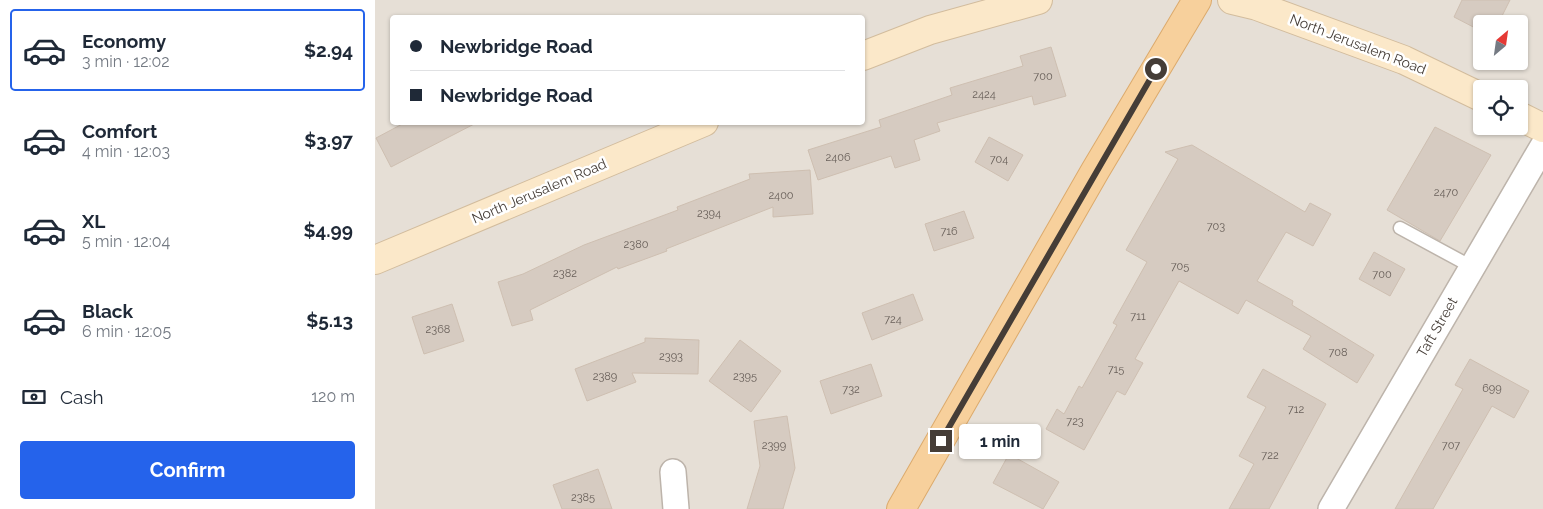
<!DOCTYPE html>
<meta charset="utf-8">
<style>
:root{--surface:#fff;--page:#f6f6f7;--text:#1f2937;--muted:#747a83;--line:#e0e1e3;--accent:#2563eb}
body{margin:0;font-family:Raleway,sans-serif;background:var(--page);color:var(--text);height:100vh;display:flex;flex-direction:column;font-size:19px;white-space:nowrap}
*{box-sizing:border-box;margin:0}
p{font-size:16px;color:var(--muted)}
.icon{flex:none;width:28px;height:28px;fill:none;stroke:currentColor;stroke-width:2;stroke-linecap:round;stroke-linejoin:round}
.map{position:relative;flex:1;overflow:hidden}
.sheet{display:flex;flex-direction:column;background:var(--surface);width:375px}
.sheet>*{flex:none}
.banner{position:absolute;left:15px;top:15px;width:475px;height:110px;border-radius:5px;box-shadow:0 1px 4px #0004;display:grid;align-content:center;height:110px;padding:0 20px;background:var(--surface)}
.needle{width:32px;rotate:29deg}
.controls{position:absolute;left:1098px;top:15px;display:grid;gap:10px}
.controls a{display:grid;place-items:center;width:55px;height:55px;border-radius:5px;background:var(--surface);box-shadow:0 1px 4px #0004;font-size:25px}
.end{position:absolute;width:22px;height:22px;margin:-11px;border:6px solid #453d37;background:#fff;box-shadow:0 0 0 2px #fff}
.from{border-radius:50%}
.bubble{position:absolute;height:35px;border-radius:5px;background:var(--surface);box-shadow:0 1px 4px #0004;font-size:16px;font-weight:700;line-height:35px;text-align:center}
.banner b{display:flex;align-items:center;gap:18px;height:48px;font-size:19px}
.banner b+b{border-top:1px solid var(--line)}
.banner i{width:12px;height:12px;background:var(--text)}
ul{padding:9px 0 0;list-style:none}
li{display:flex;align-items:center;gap:15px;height:82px;margin:0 10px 8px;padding:0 10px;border:2px solid transparent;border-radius:5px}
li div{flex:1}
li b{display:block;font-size:19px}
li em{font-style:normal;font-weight:700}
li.on{border-color:var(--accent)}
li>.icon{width:45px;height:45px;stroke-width:1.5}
.pay{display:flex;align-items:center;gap:12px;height:55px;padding:0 20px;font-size:19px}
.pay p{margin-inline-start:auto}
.primary-button{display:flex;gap:10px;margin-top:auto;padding:10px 20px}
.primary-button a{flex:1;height:58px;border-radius:5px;background:var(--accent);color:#fff;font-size:20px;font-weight:700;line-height:58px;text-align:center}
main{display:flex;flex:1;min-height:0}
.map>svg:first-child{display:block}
</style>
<main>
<section class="sheet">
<ul>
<li class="on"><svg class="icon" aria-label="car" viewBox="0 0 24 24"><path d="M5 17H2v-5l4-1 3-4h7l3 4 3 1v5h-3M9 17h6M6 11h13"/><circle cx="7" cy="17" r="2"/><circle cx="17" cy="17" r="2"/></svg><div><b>Economy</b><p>3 min · 12:02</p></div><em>$2.94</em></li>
<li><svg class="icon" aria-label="car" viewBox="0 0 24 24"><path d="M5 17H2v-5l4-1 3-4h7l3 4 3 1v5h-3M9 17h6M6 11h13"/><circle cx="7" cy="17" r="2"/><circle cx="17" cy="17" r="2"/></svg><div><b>Comfort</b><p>4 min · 12:03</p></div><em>$3.97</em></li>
<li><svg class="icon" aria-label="car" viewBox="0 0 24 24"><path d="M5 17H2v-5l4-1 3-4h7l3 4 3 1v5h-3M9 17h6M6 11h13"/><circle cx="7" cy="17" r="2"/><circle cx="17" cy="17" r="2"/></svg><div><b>XL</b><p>5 min · 12:04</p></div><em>$4.99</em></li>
<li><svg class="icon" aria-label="car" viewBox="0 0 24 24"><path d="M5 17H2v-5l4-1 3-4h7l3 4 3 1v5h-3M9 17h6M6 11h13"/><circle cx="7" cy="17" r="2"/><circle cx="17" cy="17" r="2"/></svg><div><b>Black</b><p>6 min · 12:05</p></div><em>$5.13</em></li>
</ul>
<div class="pay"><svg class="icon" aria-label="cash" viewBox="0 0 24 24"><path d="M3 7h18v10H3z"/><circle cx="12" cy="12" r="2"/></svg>Cash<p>120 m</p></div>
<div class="primary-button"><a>Confirm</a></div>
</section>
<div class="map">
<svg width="1168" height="509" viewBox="0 0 1168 509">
<rect width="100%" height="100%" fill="#f3eee8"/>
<path fill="#e6dfd6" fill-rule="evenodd" d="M0,0H1168V509H0ZM18,18H488V122H18ZM1106,24H1144V61H1106ZM1106,89H1144V126H1106Z"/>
<g fill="#d6cbc1" stroke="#cebfb1">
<path d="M1087,0H1135L1123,24H1106V31L1079,17Z"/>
<path d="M676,47L691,96L659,105L657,96L562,123L565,131L539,140L545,160L520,168L516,156L443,180L433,150L506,127L504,120L577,95L575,88L648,66L645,56Z"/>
<path d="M31,122H103L16,167L1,138Z"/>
<path d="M1060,127L1116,155L1065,241L1012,210Z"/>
<path d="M614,137L648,155L633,181L600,162Z"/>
<path d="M817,145L930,212L935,203L956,214L938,246L911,232L882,281L918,301L917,305L999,355L982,383L928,349L936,336L871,300L863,314L804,281L760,359L768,363L750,395L742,391L709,450L671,429L682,409L689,414L704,386L707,388L742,325L738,323L772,262L751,250L803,159L790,152Z"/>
<path d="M435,170L438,214L398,217V207L291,249L292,251L243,269L242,267L155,310L158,320L137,326L123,282L148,274L209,245L303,210L302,207L375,179L374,174Z"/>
<path d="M589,211L599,238L559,251L550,224Z"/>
<path d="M999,252L1030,269L1015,296L984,279Z"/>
<path d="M538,294L548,320L497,340L487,313Z"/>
<path d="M77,304L89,341L49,354L37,317Z"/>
<path d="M270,338L324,340L323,374L257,373L261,382L212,401L200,369L270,342Z"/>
<path d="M365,340L406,371L376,412L334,381Z"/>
<path d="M1095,359L1154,391L1139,418L1117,406L1058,509H1020L1088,389L1080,385Z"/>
<path d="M496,364L507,396L456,414L445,381Z"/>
<path d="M888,369L951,404L894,509H854L879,464L864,456L891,407L872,397Z"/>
<path d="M412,416L420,468L408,509H372L385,466L379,421Z"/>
<path d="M634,454L684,482L668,509L618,483Z"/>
<path d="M223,469L237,509H187L178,485Z"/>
</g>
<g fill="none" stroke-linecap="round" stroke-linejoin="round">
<g stroke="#bdb4ab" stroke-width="15">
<path id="lane" d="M1025,228L1097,267"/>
</g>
<g stroke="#bdb4ab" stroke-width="28">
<g id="street">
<path d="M298,472L301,509"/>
<path d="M956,509L1168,146"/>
</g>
</g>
<g stroke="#d2bc9d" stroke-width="30">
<g id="secondary">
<path d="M857,0L882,6L1029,60L1106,97"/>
<path d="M488,56L555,30L663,0"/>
<path d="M1144,116L1168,128"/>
<path d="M0,260L329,122"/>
</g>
</g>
<g stroke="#dcaa6c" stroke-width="30">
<path id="primary" d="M526,509L720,171L822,0"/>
</g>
<use href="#lane" stroke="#fff" stroke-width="12"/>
<use href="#street" stroke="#fff" stroke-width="25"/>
<use href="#secondary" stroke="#fbe8c9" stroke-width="28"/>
<use href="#primary" stroke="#f7d09c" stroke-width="28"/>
</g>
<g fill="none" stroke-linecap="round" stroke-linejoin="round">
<path stroke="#453d37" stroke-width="6" d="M566,441L781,69"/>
</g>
<g text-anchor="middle" stroke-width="5" stroke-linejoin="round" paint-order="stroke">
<g font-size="11" fill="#69605a">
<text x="668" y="80">700</text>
<text x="609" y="98">2424</text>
<text x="463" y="161">2406</text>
<text x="624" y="163">704</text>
<text x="1071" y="196">2470</text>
<text x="406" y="199">2400</text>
<text x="334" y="217">2394</text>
<text x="841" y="230">703</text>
<text x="574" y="235">716</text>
<text x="261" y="248">2380</text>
<text x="805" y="270">705</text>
<text x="190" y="277">2382</text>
<text x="1007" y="278">700</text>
<text x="763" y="320">711</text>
<text x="518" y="323">724</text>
<text x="63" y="333">2368</text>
<text x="963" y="356">708</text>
<text x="296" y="360">2393</text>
<text x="741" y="373">715</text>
<text x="230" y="380">2389</text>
<text x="370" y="380">2395</text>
<text x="1117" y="392">699</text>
<text x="476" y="393">732</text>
<text x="921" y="413">712</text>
<text x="700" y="425">723</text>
<text x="399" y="449">2399</text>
<text x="1076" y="449">707</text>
<text x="895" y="459">722</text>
<text x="208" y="501">2385</text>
</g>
<g font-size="14" fill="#453d37" stroke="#fff">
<text transform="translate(983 44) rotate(21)" y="5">North Jerusalem Road</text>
<text transform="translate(164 191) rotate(-23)" y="5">North Jerusalem Road</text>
<text transform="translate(1062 327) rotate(-60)" y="5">Taft Street</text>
</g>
</g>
</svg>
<div class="controls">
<a><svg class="needle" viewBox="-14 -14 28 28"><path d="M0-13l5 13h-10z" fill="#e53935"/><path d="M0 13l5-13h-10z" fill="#747a83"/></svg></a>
<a><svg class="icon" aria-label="locate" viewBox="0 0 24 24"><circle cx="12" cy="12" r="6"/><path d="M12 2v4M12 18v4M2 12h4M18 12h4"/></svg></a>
</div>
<i class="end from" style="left:781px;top:69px"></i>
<i class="end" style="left:566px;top:441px"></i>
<div class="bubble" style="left:584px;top:424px;width:82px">1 min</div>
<div class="banner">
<b><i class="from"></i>Newbridge Road</b>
<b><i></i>Newbridge Road</b>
</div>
</div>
</main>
